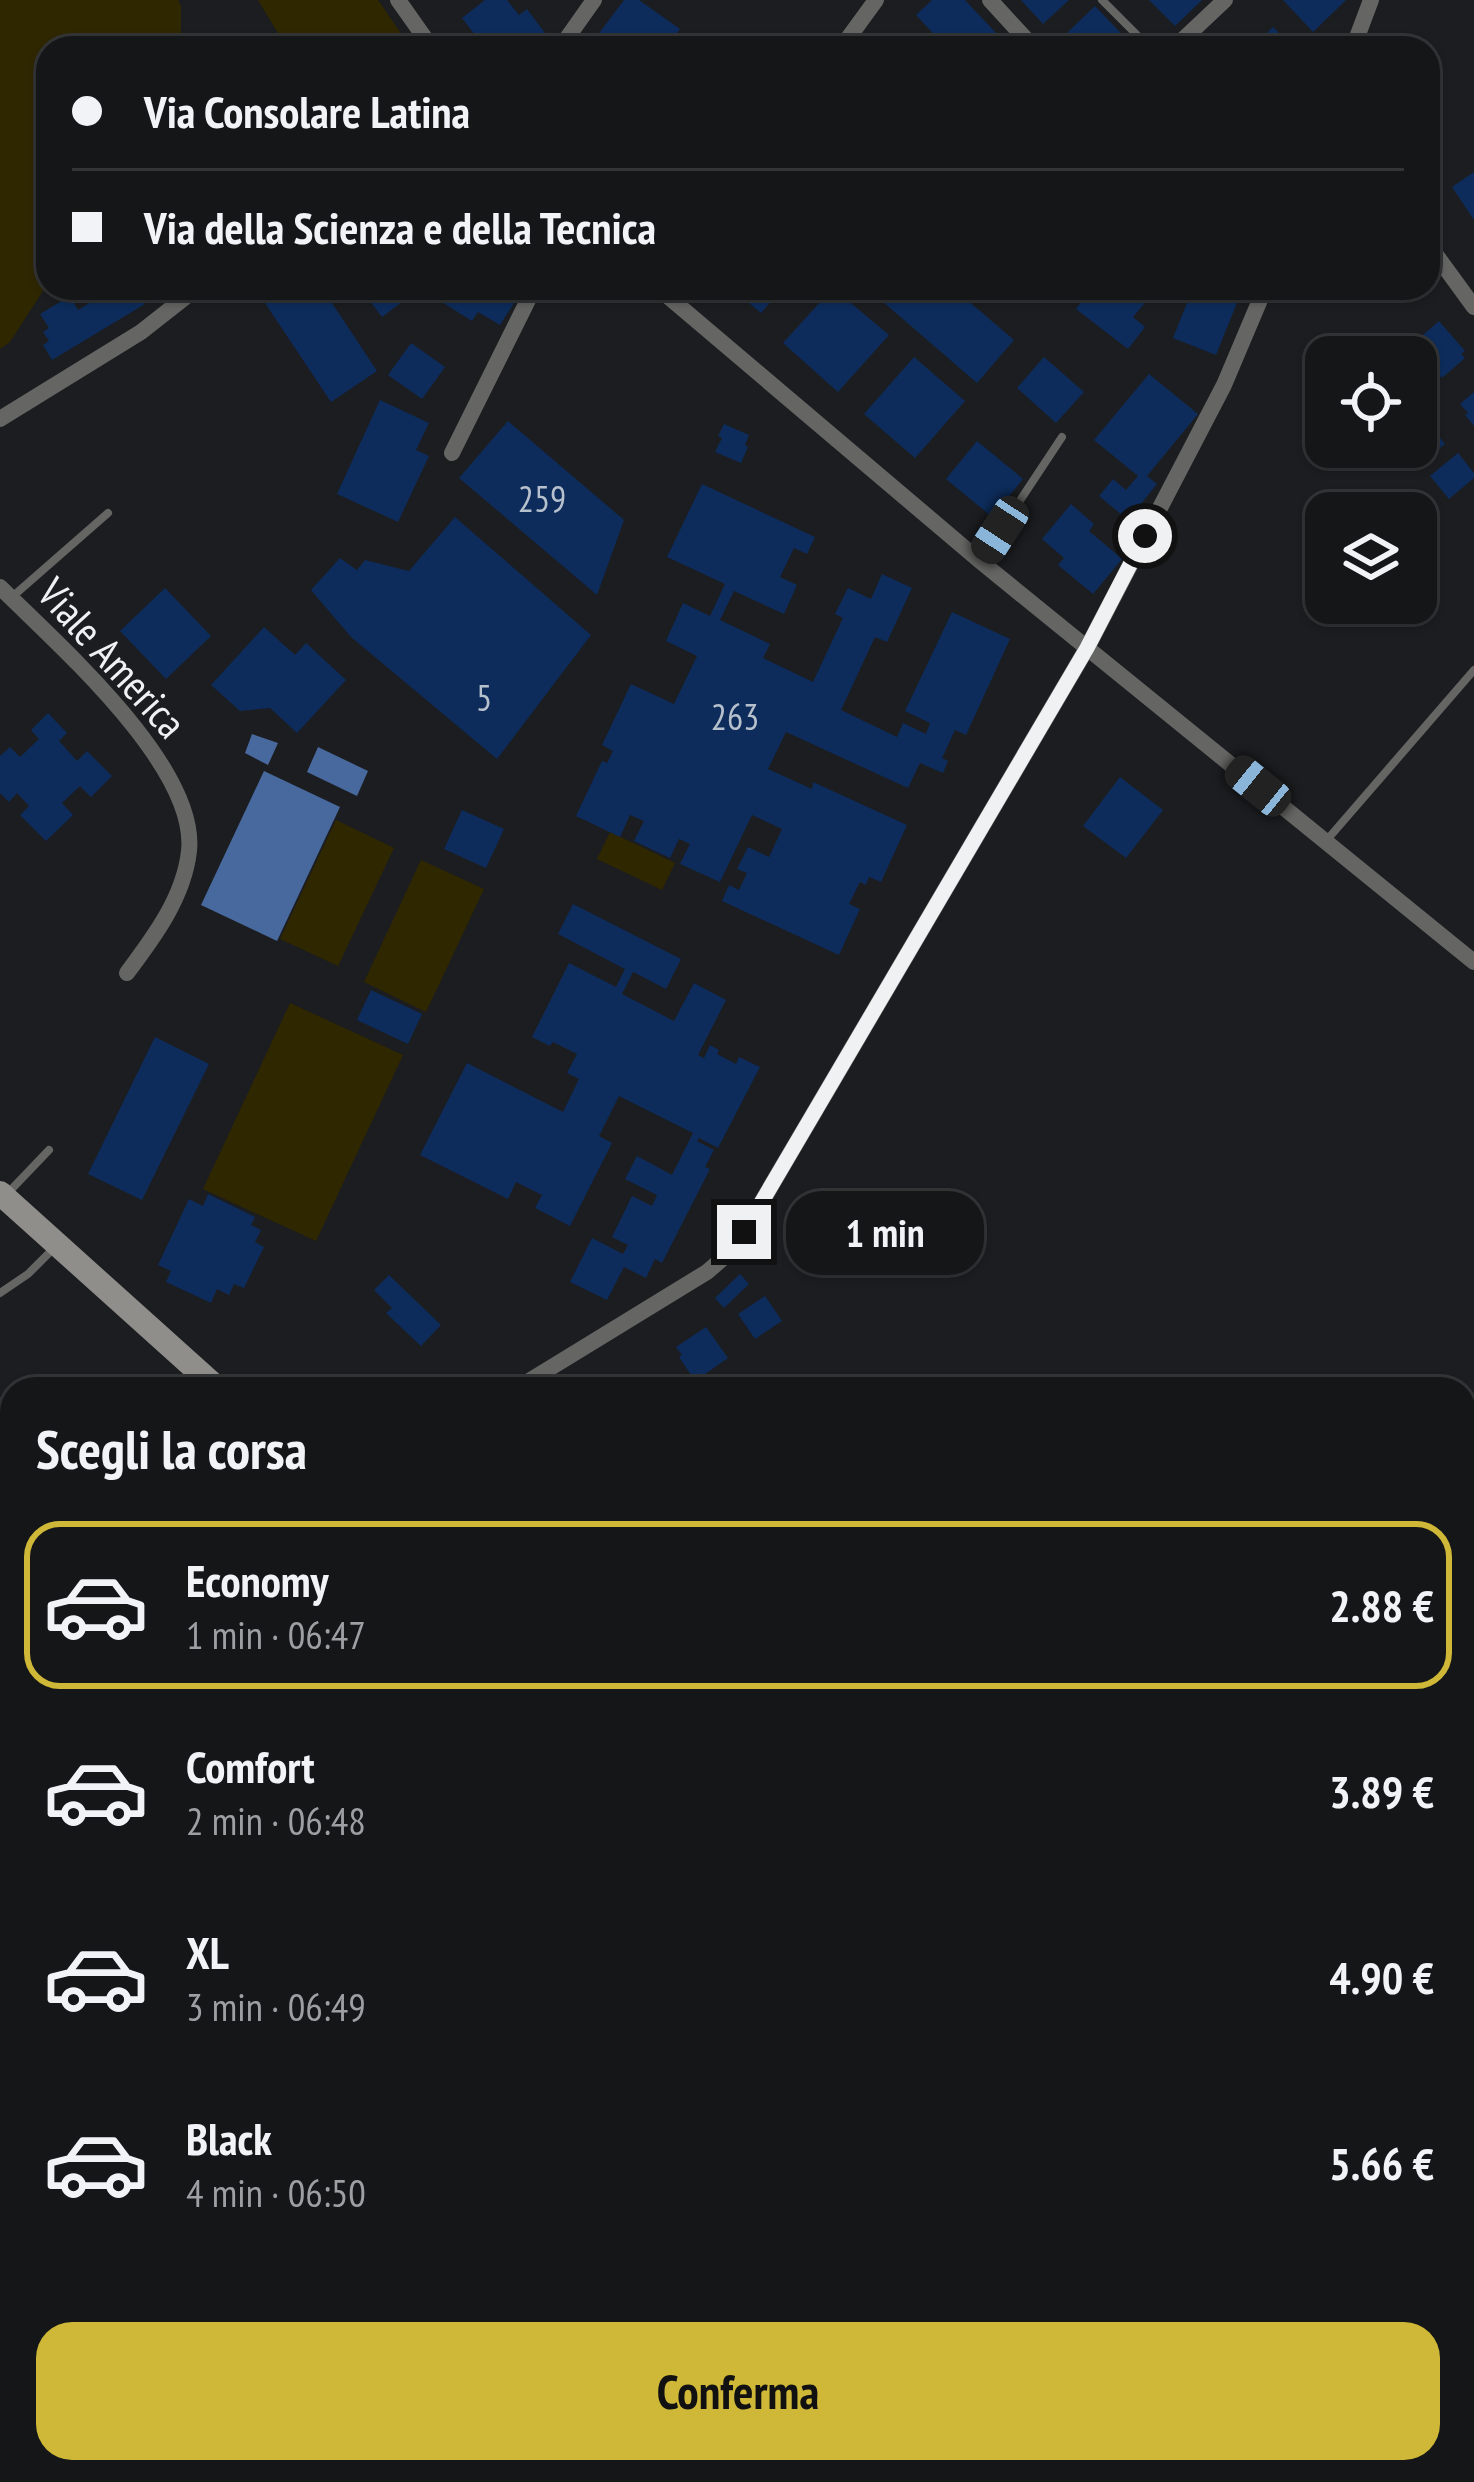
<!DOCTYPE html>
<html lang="it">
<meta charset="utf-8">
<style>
:root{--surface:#151618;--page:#222325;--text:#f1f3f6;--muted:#9d9fa2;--line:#343537;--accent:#cfb837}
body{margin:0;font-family:"PT Sans Narrow",sans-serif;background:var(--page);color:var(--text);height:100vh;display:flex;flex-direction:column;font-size:45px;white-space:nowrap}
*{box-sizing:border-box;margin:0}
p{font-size:39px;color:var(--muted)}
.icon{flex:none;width:66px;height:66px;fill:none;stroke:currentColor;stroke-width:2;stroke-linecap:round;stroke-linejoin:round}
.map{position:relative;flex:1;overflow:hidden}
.drawer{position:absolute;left:0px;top:1377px;width:1476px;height:1107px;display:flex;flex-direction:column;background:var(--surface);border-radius:36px 36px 0 0;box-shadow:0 3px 9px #0004,0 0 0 3px var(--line)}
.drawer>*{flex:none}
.banner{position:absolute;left:36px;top:36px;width:1404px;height:264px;border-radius:36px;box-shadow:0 3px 9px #0004,0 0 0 3px var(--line);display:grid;align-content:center;height:264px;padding:0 36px;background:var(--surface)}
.fabs{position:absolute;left:1305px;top:336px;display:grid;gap:24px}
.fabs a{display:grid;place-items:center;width:132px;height:132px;border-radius:24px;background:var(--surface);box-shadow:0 3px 9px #0004,0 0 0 3px var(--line);font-size:60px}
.end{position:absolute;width:54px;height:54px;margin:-27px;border:15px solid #f0f1f3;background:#111;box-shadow:0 0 0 6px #111}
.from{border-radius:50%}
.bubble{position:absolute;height:84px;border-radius:36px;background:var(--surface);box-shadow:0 3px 9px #0004,0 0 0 3px var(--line);font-size:39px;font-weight:700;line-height:84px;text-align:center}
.car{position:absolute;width:36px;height:72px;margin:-36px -18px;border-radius:15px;box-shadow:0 0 9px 3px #0007;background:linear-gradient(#222 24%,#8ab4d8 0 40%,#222 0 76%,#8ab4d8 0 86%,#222 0)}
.banner b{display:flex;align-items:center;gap:42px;height:114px;font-size:45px}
.banner b+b{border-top:3px solid var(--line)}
.banner i{width:30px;height:30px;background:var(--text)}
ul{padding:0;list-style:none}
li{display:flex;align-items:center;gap:36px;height:168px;margin:0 24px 18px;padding:0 12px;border:6px solid transparent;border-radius:36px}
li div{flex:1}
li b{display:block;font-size:45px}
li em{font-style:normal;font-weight:700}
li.current{border-color:var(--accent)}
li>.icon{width:108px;height:108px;stroke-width:1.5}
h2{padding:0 36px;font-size:54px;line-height:144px}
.cta{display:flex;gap:24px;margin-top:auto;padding:24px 36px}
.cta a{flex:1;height:138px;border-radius:36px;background:var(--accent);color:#111;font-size:48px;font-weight:700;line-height:138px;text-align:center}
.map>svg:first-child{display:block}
</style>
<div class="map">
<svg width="1474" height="2482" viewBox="0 0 1474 2482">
<rect width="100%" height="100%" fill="#1c1d20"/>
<g fill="#2f2700">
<path d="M0,0H178L181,6V48H48V283L10,342L0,349Z"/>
<path d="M258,0H378L411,48H287Z"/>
<path d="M336,820L394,848L338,966L280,939Z"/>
<path d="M610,832L675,863L662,890L597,859Z"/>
<path d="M421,860L484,889L426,1012L364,982Z"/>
<path d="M290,1003L403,1055L316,1241L203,1189Z"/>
</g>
<g fill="#47699e">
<path d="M252,734L278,743L268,765L245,753Z"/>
<path d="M318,747L368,771L357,796L307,772Z"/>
<path d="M264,771L340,807L277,941L201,905Z"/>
</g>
<g fill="#0d2c5b">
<path d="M485,0H507L519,15L527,9L554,45L549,48H485L462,18Z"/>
<path d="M624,0H639L680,29L666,48H588Z"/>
<path d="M932,0H965L1010,48H947L916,15Z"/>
<path d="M1021,0H1069L1043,24Z"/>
<path d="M1149,0H1202L1175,26Z"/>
<path d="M1283,0H1346L1313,32Z"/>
<path d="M1095,6L1135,48H1082L1067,33Z"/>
<path d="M1273,27L1294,48H1251Z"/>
<path d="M1474,172V220L1452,187Z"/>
<path d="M87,288H129L130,291L135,288L145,304L52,360L43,345L49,341L43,332L49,328L40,314L70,296L78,310L91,302L84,290Z"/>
<path d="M255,288H322L377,371L331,402Z"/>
<path d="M360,288H398L406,299L382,317Z"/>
<path d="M433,288H490L514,303L500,325L478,312L472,321L429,294Z"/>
<path d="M731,288H783L761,313Z"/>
<path d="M833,288L889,335L838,392L783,343Z"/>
<path d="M867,288H953L1014,340L977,383Z"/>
<path d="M1091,288H1123L1144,304L1133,317L1145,327L1128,349L1076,309Z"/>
<path d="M1193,288H1243L1216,355L1173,338Z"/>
<path d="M1439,321L1465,351L1461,354L1465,358L1442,378L1420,353L1423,350L1416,341Z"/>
<path d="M411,343L445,367L422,399L388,375Z"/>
<path d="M914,357L965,401L915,458L864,414Z"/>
<path d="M1044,357L1084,392L1056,423L1017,388Z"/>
<path d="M1149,374L1198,414L1147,476L1157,484L1128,520L1099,496L1113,479L1126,490L1138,476L1094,440Z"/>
<path d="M1474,392V426L1465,415L1468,413L1460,404Z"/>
<path d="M380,400L429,423L416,450L429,456L398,522L337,494Z"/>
<path d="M508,421L624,520L597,595L459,478Z"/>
<path d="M1426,421L1445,444L1417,466L1401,447H1416V429Z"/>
<path d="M724,424L749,435L745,445L748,447L741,463L715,452L722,438L718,436Z"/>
<path d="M977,441L1023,479L992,517L946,479Z"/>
<path d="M1458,453L1474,473V478L1449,499L1430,476Z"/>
<path d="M702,484L815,537L807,554L794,548L780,577L797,585L784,614L734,591L720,620L770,644L763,658L813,682L843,618L835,614L848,588L871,599L882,574L912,588L887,642L875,637L841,710L897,737L903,723L926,734L930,723L905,711L952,612L1010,639L966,735L955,730L942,758L948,761L943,773L920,763L908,788L786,732L768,769L812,789L813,782L907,825L881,882L869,877L866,885L860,882L849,904L860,909L839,955L722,901L729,885L739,890L747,873L737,869L748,847L769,857L782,829L752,815L720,882L680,864L690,844L679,839L670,858L634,841L644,821L630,815L620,837L576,816L602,761L607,763L613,751L602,745L631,684L674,704L697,656L666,641L683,603L710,616L725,584L667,557Z"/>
<path d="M1071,504L1094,524L1089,531L1122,559L1093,594L1058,565L1064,558L1042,539Z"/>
<path d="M455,517L591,635L497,759L351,637L311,590L340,558L357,570L365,560L409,571Z"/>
<path d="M165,588L211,636L166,679L120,631Z"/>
<path d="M264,627L295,655L306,643L346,680L297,733L270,708L240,711L211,685Z"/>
<path d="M48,713L67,733L59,741L77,761L87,751L112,776L91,797L80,786L62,803L73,815L46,841L20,815L29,806L17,793L9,802L0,793V756L10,747L20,757L39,739L31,730Z"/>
<path d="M1120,777L1163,810L1126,858L1083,826Z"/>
<path d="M462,810L504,829L486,868L444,849Z"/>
<path d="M573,904L681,959L666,989L633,972L622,994L674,1021L694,983L726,1000L698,1055L704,1058L710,1045L719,1050L717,1054L736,1064L739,1057L760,1067L718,1148L699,1138L697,1141L714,1150L705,1167L710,1169L662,1263L655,1259L646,1278L624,1267L607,1300L570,1282L592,1238L623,1254L628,1245L612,1237L632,1196L652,1206L657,1195L625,1179L637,1156L672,1175L693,1133L619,1096L599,1136L612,1143L570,1226L535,1208L542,1195L516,1182L508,1199L420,1155L467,1063L563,1112L579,1079L567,1073L577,1054L553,1042L550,1046L532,1037L569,963L616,987L625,969L558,934Z"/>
<path d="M371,990L422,1014L408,1044L357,1020Z"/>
<path d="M155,1037L209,1064L142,1200L88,1174Z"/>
<path d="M208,1194L255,1217L251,1225L261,1230L255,1242L264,1247L244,1288L234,1284L229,1295L217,1289L211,1303L166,1282L171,1271L158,1265L189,1199L203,1206Z"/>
<path d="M740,1274L749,1284L724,1308L715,1298Z"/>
<path d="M389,1275L441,1325L421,1346L386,1313L392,1308L374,1290Z"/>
<path d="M765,1296L782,1321L755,1339L738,1314Z"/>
<path d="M706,1327L728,1358L695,1381L679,1357L682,1355L676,1347Z"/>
<path d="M12,1468V1498L0,1502V1473Z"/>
<path d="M1126,2472H1171L1173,2482H1106L1105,2476Z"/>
</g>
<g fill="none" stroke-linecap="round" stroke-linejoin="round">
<g stroke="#656563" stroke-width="8">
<path d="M1102,0L1147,45"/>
<path d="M980,561L1062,437"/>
<path d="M12,597L108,513"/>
<path d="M1326,841L1474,670"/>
<path d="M5,1196L49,1150"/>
<path d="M0,1293L28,1274L53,1249"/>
</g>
<g stroke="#656563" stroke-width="16">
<path d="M398,0L432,48"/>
<path d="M990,0L1034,48"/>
<path d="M560,48L594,0"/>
<path d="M841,48L876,0"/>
<path d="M1174,48L1225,0"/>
<path d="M1353,48L1371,0"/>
<path d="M1428,244L1474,307"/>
<path d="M658,288L980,561L1474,962"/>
<path d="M0,419L141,332L197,288"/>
<path d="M452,453L534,288"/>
<path d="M0,587C57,644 198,766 189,851C184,897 154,937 127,973"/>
<path d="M516,1389L707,1272L722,1259L744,1232L1087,648L1224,385L1265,288"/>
</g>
<g stroke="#8f8e8b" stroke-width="24">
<path d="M0,1193L218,1389"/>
<path d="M628,2472L629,2482"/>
</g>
</g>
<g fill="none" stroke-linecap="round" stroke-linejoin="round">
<path stroke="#f0f1f3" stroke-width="15" d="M744,1232L1087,648L1145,536"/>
</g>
<g text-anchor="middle" stroke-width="9" stroke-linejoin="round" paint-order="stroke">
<g font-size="36" fill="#b7c0cd">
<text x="542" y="512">259</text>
<text x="484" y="711">5</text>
<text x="735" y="730">263</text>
</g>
<g font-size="42" fill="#f0f1f3" stroke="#1c1d20">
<text transform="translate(112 658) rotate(48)" y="15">Viale America</text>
</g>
</g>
</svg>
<div class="fabs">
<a><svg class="icon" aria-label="locate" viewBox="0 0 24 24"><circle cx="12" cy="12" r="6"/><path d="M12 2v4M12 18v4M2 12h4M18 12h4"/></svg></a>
<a><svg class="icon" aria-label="layers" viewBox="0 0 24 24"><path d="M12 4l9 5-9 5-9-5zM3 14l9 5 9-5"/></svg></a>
</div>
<i class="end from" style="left:1145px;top:536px"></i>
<i class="end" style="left:744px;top:1232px"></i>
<div class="bubble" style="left:786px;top:1191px;width:198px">1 min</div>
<i class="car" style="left:1000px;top:530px;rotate:213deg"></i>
<i class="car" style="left:1258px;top:786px;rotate:309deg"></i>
<div class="banner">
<b><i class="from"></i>Via Consolare Latina</b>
<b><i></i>Via della Scienza e della Tecnica</b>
</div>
<section class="drawer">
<h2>Scegli la corsa</h2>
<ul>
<li class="current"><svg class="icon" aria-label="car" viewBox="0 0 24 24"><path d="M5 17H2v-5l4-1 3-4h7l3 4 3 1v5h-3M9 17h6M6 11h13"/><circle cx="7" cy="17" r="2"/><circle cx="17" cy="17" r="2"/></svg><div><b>Economy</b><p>1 min · 06:47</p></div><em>2.88 €</em></li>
<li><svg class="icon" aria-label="car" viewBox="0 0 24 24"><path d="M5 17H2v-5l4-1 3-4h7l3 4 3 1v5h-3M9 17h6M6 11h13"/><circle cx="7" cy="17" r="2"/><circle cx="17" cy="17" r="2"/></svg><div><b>Comfort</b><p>2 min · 06:48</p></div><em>3.89 €</em></li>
<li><svg class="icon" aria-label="car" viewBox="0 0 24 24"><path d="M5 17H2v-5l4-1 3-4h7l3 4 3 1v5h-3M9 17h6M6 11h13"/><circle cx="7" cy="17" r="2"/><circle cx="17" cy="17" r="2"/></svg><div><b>XL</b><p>3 min · 06:49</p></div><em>4.90 €</em></li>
<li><svg class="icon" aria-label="car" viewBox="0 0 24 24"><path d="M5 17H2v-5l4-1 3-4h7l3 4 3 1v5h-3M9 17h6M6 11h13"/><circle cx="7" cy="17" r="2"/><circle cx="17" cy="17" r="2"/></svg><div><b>Black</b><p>4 min · 06:50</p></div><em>5.66 €</em></li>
</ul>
<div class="cta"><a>Conferma</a></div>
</section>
</div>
